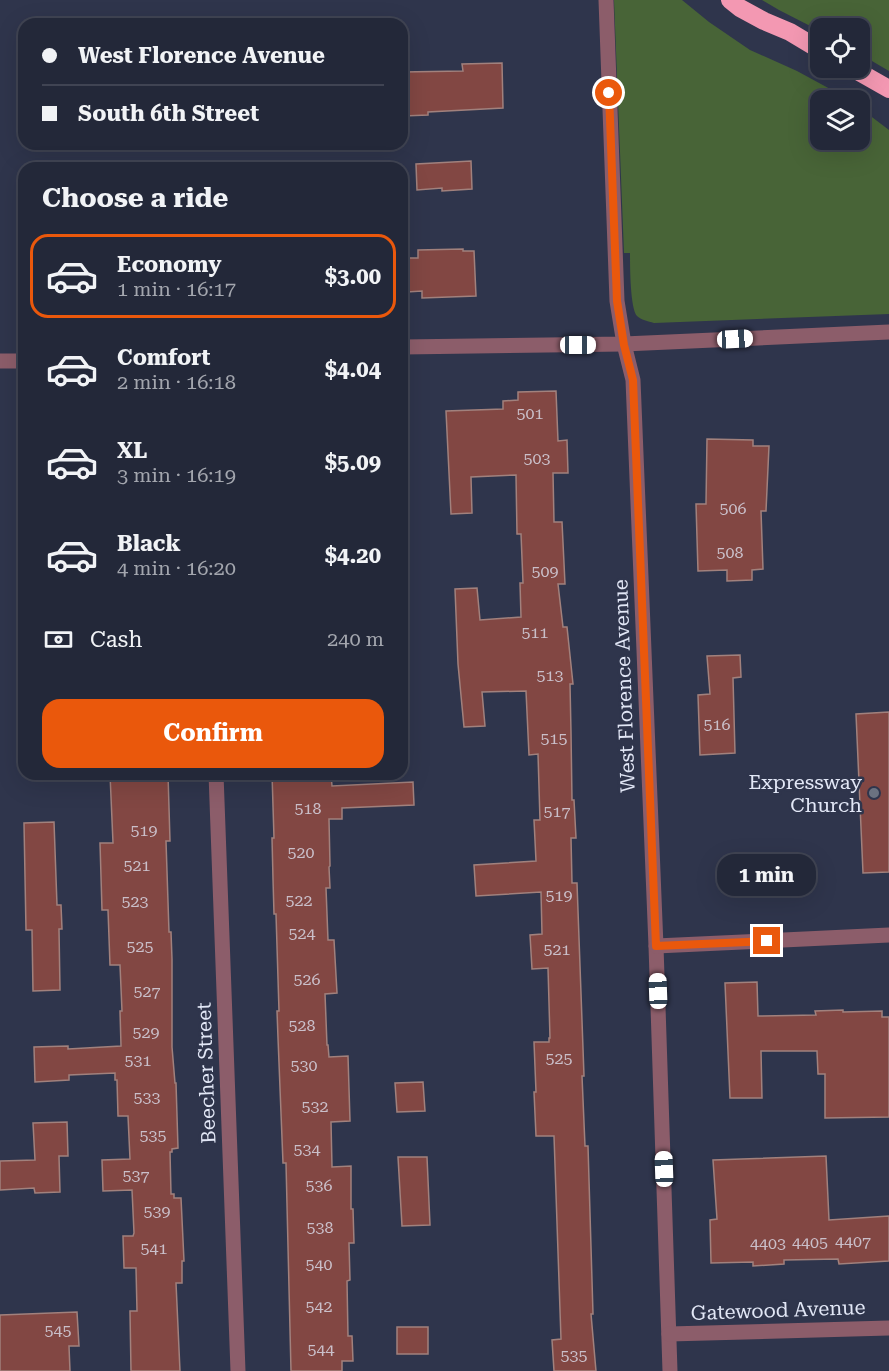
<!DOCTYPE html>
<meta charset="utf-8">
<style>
:root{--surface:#232839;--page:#2f3444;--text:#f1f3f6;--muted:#a3a6ae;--line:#404453;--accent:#ea580c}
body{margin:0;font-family:"Roboto Serif",serif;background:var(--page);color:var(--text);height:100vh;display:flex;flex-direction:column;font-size:22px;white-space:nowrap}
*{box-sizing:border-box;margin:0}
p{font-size:20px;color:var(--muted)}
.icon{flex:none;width:33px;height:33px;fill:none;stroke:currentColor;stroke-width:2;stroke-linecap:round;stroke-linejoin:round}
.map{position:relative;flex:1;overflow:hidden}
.details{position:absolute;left:18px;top:162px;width:390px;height:618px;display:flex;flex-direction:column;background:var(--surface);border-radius:18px;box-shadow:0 6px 24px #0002,0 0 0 2px var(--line)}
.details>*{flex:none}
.banner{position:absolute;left:18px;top:18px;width:390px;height:132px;border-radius:18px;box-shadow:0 6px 24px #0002,0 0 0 2px var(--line);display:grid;align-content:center;height:132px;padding:0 24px;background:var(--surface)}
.tools{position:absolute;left:810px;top:18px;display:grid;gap:12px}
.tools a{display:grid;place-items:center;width:60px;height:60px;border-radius:12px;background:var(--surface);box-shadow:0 6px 24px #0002,0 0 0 2px var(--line);font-size:30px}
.end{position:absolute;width:27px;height:27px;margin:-14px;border:8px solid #ea580c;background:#fff;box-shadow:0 0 0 3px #fff}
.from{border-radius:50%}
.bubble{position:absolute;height:42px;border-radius:18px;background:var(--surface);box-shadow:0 6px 24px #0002,0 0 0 2px var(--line);font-size:20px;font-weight:700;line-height:42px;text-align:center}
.car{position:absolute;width:18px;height:36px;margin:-18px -9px;border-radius:8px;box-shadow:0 0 4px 2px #0007;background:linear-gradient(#fff 24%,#345 0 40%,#fff 0 76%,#345 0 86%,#fff 0)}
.banner b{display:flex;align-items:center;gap:21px;height:57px;font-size:22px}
.banner b+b{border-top:2px solid var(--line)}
.banner i{width:15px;height:15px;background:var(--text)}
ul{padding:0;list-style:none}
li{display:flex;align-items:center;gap:18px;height:84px;margin:0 12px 9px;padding:0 12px;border:3px solid transparent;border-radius:18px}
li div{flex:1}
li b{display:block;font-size:22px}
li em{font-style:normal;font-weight:700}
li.active{border-color:var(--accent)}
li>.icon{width:54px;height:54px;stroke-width:1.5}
h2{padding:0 24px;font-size:27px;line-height:72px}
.pay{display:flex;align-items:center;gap:15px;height:66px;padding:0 24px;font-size:22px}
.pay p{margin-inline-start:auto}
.cta{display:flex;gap:12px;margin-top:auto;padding:12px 24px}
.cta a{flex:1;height:69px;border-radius:18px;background:var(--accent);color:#fff;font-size:24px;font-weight:700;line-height:69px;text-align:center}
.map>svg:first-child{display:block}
</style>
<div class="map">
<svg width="889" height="1371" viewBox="0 0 889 1371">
<rect width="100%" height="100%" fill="#2f354c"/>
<g fill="#486437">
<path d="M614,0H682L709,22L750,50L797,71L843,96L849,100H820V140H860V108L889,130V314L654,323C648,321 641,320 637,316C630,308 630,265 630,253H624Z"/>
<path d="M762,0H889V71L860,54V28H820V31L779,10Z"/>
</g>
<g fill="#824743" stroke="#a1817d" stroke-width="1.5">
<path d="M502,63L503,108L428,112V115L403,116L402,72L463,71L462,64Z"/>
<path d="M471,161L472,189L442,191V188L417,190L416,164Z"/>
<path d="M463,249V251H474L476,296L422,298V291L407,292L406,258H418V250Z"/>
<path d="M556,391L558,441L567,440L568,473H553L554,522H562L565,584H558L563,627H567L573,684H570L571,732L572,800H574L576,838H571L572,883H577L584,1076H582L585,1146H588L593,1314H591L596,1371H554L552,1340L561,1339L554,1136H536L534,1092H536L534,1042H549V1038H550L548,968L532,969L530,935L542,934L541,892L476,896L474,865L536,861L534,820H540L538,754L529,755L526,691L482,692L485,726L464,727L458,664L455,589L477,588L480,620L521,617L520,583H523L521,534H517L516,475L471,477L472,513L451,514L446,411L503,409V401L518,400V392Z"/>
<path d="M707,439L753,440V446H769L766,511H761L763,569L752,570V580L727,581V570L698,571L696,504H706Z"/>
<path d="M740,655L741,677L733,678L735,753L700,755L698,695L710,694L707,656Z"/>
<path d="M889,712V872L863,873L856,714Z"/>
<path d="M110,774H168L170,841H166L169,932H171L172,959V1047L175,1083H176L178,1148L172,1149V1152H170L171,1194H174V1198H181L184,1261H182V1283H176L180,1371H131L130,1311H137L136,1268H124L123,1236H133L134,1233L132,1190L103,1191L102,1160L130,1159L128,1116H118L117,1080H115V1073L69,1075V1080L35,1082L34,1047L68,1046V1049L121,1046L120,1011H122L120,965H110L108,910H102L100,843H113Z"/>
<path d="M272,774H331L332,786L413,782L414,805L342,808V819H329L330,866L329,867L330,888H326L328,940H334L337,993L325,994L327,1045H328L329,1057L348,1056L350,1121L331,1122L332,1167L351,1166V1209H353L354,1243H349L350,1280L347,1281L348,1336H352L353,1361H342V1371H291L286,1163H283L278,1038L277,1011H279L276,914H274L273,879L272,838H274Z"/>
<path d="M54,822L57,905H61L62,929H59L60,990L33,991L32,930H26L24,823Z"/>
<path d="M757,982L758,1016L816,1015L815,1011L843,1010V1012L882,1011V1017H889V1117L825,1118V1074H818L817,1051H761L762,1098H730L725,983Z"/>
<path d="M423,1082L425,1111L397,1112L395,1083Z"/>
<path d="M67,1122L68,1156H59L60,1192L35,1193L34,1188L0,1190V1161L35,1160L33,1123Z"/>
<path d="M826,1156L829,1220L889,1216V1261L839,1264L838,1259L784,1260V1264L753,1266V1262L711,1263L710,1220L717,1219L713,1160Z"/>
<path d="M398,1157H427L430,1225L402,1226Z"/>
<path d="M77,1312L79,1346H69L70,1371H0V1315Z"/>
<rect x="397" y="1327" width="31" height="27"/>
</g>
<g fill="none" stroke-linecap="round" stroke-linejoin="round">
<g stroke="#8c5d6a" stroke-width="15">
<path d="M606,0L617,301L624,344L633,380L656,946L670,1371"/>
<path d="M402,347L624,344L889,332"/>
<path d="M0,361H24"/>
<path d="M216,774L238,1371"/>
<path d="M656,946L889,935"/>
<path d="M669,1334L889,1328"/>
</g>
<g stroke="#f398b2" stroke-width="18">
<path d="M730,0L740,8L764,21L790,32L820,50"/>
<path d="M852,68L889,89"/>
</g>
</g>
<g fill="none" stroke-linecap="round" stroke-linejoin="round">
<path stroke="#ea580c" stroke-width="8" d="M609,93L617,301L624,345L633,380L656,946L767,941"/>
</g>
<circle fill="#6b7280" stroke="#2f354c" stroke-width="2" cx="874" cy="793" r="6"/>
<g text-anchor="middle" stroke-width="5" stroke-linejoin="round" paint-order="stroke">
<g font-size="16" fill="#cabfc9">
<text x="530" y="419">501</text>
<text x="537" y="464">503</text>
<text x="733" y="514">506</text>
<text x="730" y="558">508</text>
<text x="545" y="577">509</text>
<text x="535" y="638">511</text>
<text x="550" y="681">513</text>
<text x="717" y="730">516</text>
<text x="554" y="744">515</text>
<text x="308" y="814">518</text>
<text x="557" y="817">517</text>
<text x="144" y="836">519</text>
<text x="301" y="858">520</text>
<text x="137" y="871">521</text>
<text x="559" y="901">519</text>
<text x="299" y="906">522</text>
<text x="135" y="907">523</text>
<text x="302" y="939">524</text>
<text x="140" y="952">525</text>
<text x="557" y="955">521</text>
<text x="307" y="985">526</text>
<text x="147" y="997">527</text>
<text x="302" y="1031">528</text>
<text x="146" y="1038">529</text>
<text x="559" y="1064">525</text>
<text x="138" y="1066">531</text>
<text x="304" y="1071">530</text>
<text x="147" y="1103">533</text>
<text x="315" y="1112">532</text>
<text x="153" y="1141">535</text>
<text x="307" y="1155">534</text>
<text x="136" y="1181">537</text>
<text x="319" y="1191">536</text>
<text x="157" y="1217">539</text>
<text x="320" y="1233">538</text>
<text x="853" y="1247">4407</text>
<text x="810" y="1248">4405</text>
<text x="768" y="1249">4403</text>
<text x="154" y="1254">541</text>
<text x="319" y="1270">540</text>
<text x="319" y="1312">542</text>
<text x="58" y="1336">545</text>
<text x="321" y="1355">544</text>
<text x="574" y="1361">535</text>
</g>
<g font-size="20" fill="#e2e7f6" stroke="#2f354c">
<text transform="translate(624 686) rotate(-92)" y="7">West Florence Avenue</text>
<text transform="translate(206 1073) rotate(-92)" y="7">Beecher Street</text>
<text transform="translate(778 1310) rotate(-2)" y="7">Gatewood Avenue</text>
</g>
<g font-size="20" fill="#e2e7f6" stroke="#2f354c" text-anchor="end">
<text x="862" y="789">Expressway<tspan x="862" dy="23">Church</tspan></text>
</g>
</g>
</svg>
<div class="tools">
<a><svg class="icon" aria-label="locate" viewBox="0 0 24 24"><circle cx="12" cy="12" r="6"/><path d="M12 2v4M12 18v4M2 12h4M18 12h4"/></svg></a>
<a><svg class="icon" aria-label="layers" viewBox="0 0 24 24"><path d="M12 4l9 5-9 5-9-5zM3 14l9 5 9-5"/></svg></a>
</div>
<i class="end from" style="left:609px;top:93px"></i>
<i class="end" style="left:767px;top:941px"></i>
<div class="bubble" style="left:717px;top:854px;width:99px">1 min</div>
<i class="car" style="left:735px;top:339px;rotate:87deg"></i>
<i class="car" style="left:578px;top:345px;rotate:90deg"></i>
<i class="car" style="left:658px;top:991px;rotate:358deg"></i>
<i class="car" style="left:664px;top:1169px;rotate:358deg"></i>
<div class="banner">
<b><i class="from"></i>West Florence Avenue</b>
<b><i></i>South 6th Street</b>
</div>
<section class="details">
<h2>Choose a ride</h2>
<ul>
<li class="active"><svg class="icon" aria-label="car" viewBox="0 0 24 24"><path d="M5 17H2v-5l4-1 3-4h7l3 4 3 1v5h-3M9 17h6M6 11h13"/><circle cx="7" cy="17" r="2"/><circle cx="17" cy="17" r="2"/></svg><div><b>Economy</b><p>1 min · 16:17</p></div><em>$3.00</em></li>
<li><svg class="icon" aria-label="car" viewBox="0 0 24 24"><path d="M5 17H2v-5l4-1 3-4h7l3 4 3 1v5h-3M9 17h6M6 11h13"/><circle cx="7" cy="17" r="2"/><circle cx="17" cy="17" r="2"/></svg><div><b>Comfort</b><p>2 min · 16:18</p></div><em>$4.04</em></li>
<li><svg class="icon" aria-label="car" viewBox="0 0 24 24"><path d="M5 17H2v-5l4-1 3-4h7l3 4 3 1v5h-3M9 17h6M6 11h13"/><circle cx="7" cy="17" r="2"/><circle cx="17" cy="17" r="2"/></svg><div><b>XL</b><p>3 min · 16:19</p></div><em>$5.09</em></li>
<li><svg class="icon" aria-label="car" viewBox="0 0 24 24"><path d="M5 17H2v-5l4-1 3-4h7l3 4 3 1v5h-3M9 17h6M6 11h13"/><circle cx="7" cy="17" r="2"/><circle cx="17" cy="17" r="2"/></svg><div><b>Black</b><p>4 min · 16:20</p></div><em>$4.20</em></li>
</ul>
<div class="pay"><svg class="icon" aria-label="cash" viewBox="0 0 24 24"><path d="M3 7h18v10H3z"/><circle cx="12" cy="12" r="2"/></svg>Cash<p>240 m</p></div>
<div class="cta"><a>Confirm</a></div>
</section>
</div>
